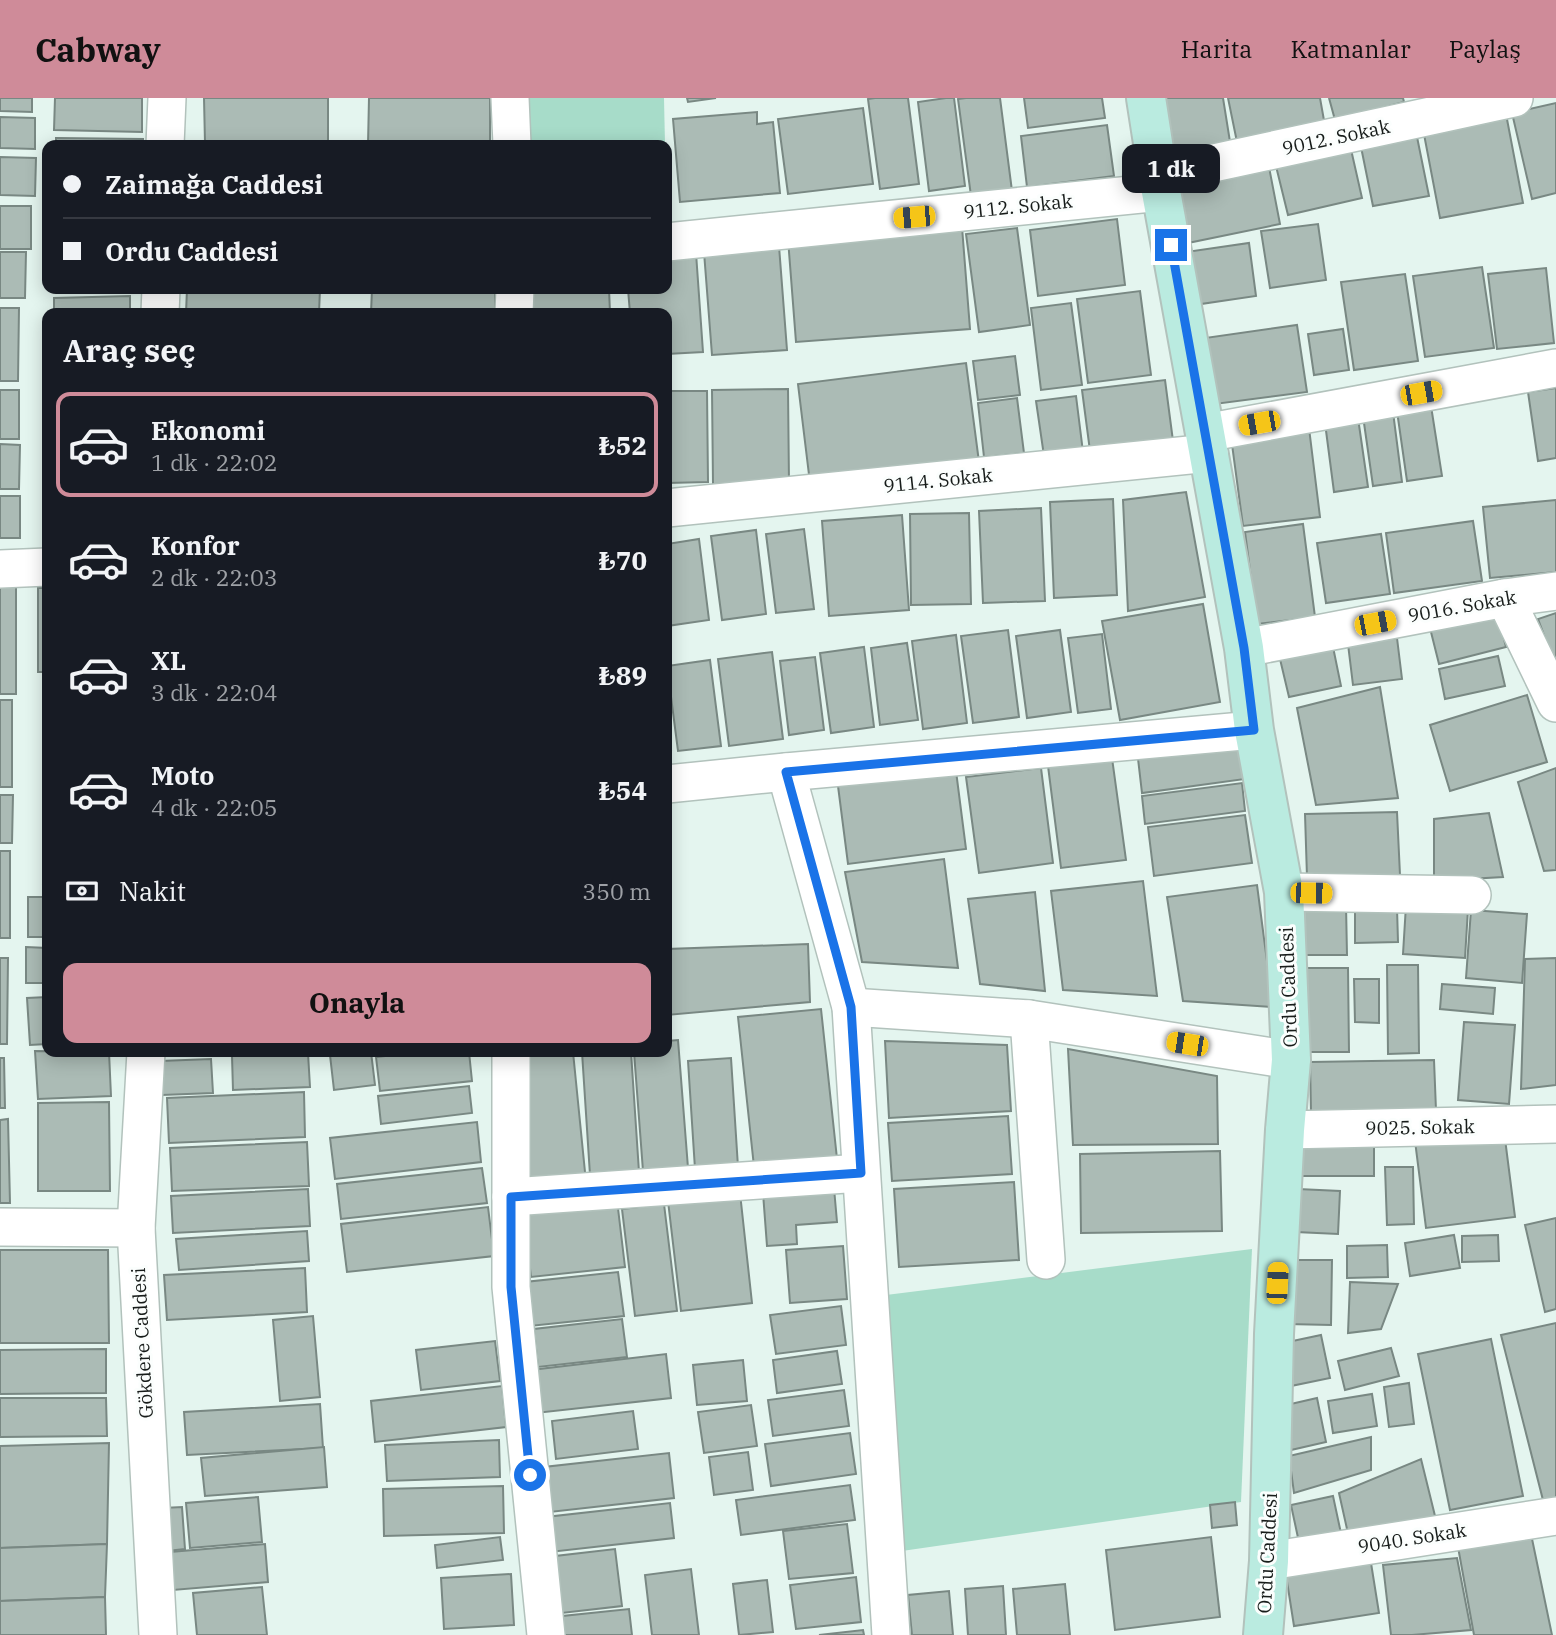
<!DOCTYPE html>
<html lang="tr">
<meta charset="utf-8">
<style>
:root{--surface:#171b24;--page:#20242c;--text:#f1f3f6;--muted:#9ea1a6;--line:#363941;--accent:#cf8b99}
body{margin:0;font-family:"IBM Plex Serif",serif;background:var(--page);color:var(--text);height:100vh;display:flex;flex-direction:column;font-size:26px;white-space:nowrap}
*{box-sizing:border-box;margin:0}
p{font-size:23px;color:var(--muted)}
.icon{flex:none;width:38px;height:38px;fill:none;stroke:currentColor;stroke-width:2;stroke-linecap:round;stroke-linejoin:round}
.map{position:relative;flex:1;overflow:hidden}
.sheet{position:absolute;left:42px;top:210px;width:630px;height:749px;display:flex;flex-direction:column;background:var(--surface);border-radius:14px;box-shadow:0 4px 18px #0003}
.sheet>*{flex:none}
.guide{position:absolute;left:42px;top:42px;width:630px;height:154px;border-radius:14px;box-shadow:0 4px 18px #0003;display:grid;align-content:center;height:154px;padding:0 21px;background:var(--surface)}
.end{position:absolute;width:32px;height:32px;margin:-16px;border:9px solid #1a73e8;background:#fff;box-shadow:0 0 0 4px #fff}
.from{border-radius:50%}
.bubble{position:absolute;height:49px;border-radius:14px;background:var(--surface);box-shadow:0 4px 18px #0003;font-size:23px;font-weight:700;line-height:49px;text-align:center}
.car{position:absolute;width:21px;height:42px;margin:-21px -10px;border-radius:9px;box-shadow:0 0 5px 2px #0007;background:linear-gradient(#f5c518 24%,#345 0 40%,#f5c518 0 76%,#345 0 86%,#f5c518 0)}
.guide b{display:flex;align-items:center;gap:24px;height:66px;font-size:26px}
.guide b+b{border-top:2px solid var(--line)}
.guide i{width:18px;height:18px;background:var(--text)}
ul{padding:0;list-style:none}
li{display:flex;align-items:center;gap:21px;height:105px;margin:0 14px 10px;padding:0 7px;border:4px solid transparent;border-radius:14px}
li div{flex:1}
li b{display:block;font-size:26px}
li em{font-style:normal;font-weight:700}
li.current{border-color:var(--accent)}
li>.icon{width:63px;height:63px;stroke-width:1.5}
h2{padding:0 21px;font-size:32px;line-height:84px}
.pay{display:flex;align-items:center;gap:18px;height:77px;padding:0 21px;font-size:26px}
.pay p{margin-inline-start:auto}
.cta{display:flex;gap:14px;margin-top:auto;padding:14px 21px}
.cta a{flex:1;height:80px;border-radius:14px;background:var(--accent);color:#111;font-size:28px;font-weight:700;line-height:80px;text-align:center}
header{display:flex;align-items:center;gap:42px;box-sizing:border-box;height:98px;padding:0 35px;background:var(--accent);color:#111}
header strong{font-size:33px}
nav{display:flex;gap:38px;margin-inline-start:auto;font-size:24px}
.map>svg:first-child{display:block}
</style>
<header>
<strong>Cabway</strong>
<nav><a>Harita</a><a>Katmanlar</a><a>Paylaş</a></nav>
</header>
<div class="map">
<svg width="1556" height="1537" viewBox="0 0 1556 1537">
<rect width="100%" height="100%" fill="#e4f5ef"/>
<g fill="#a7dcc9">
<path d="M524,0H664L665,47H526Z"/>
<path d="M1252,1151L1241,1404L895,1454L886,1197Z"/>
</g>
<g fill="#abbbb5" stroke="#798883" stroke-width="2">
<path d="M0,0H32V14L0,13Z"/>
<path d="M55,0H142V34L54,32Z"/>
<path d="M204,0H328V44L205,45Z"/>
<path d="M369,0H490V47H368Z"/>
<path d="M687,0H716L688,4Z"/>
<path d="M875,0H908L919,86L880,91L868,1Z"/>
<path d="M946,0H954L965,88L929,93L918,4Z"/>
<path d="M966,0H1000L1012,93L971,98L958,1Z"/>
<path d="M1024,0H1102L1105,20L1028,30Z"/>
<path d="M1161,0H1223L1231,50L1170,59Z"/>
<path d="M1228,0H1320L1325,28L1237,44Z"/>
<path d="M1329,0H1403L1404,4L1335,22Z"/>
<path d="M1556,5V95L1532,101L1512,15Z"/>
<path d="M863,10L873,86L788,96L778,21Z"/>
<path d="M757,14V26L773,24L780,95L680,104L673,21Z"/>
<path d="M1506,16L1523,105L1440,120L1423,31Z"/>
<path d="M0,19L35,20V51L0,50Z"/>
<path d="M1107,27L1114,78L1027,89L1021,38Z"/>
<path d="M1416,34L1429,98L1373,108L1360,44Z"/>
<path d="M56,40L143,41V47H56Z"/>
<path d="M1350,47L1362,100L1288,117L1275,64Z"/>
<path d="M0,59L36,60L35,98L0,97Z"/>
<path d="M1269,69L1280,126L1183,146L1170,90Z"/>
<rect x="0" y="108" width="31" height="43"/>
<path d="M1117,121L1125,187L1038,198L1030,132Z"/>
<path d="M1318,126L1326,182L1270,190L1261,133Z"/>
<path d="M962,129L970,231L796,244L788,141Z"/>
<path d="M1017,130L1030,227L979,234L966,136Z"/>
<path d="M1249,145L1256,198L1194,207L1186,154Z"/>
<path d="M779,148L787,252L712,257L704,154Z"/>
<path d="M0,154H26L25,200H0Z"/>
<path d="M696,155L703,254L667,256V215H630L628,191H667V157Z"/>
<path d="M1482,169L1494,250L1425,259L1413,178Z"/>
<path d="M1546,170L1554,245L1497,251L1488,176Z"/>
<path d="M1405,176L1418,263L1354,272L1341,184Z"/>
<path d="M187,191H320L319,215H186Z"/>
<path d="M372,191H495V215H371Z"/>
<path d="M528,191H609L610,215H530Z"/>
<path d="M1140,193L1151,277L1088,285L1077,201Z"/>
<path d="M130,198V215H54V200Z"/>
<path d="M1071,205L1082,287L1041,292L1031,210Z"/>
<path d="M0,210H19L18,283H0Z"/>
<path d="M1297,227L1307,294L1215,306L1205,240Z"/>
<path d="M1343,231L1349,272L1314,277L1308,236Z"/>
<path d="M1015,258L1020,297L978,302L973,263Z"/>
<path d="M966,265L979,364L810,385L798,286Z"/>
<path d="M1165,282L1173,343L1090,353L1082,292Z"/>
<path d="M1556,290V360L1538,363L1528,294Z"/>
<path d="M788,291L789,385L713,386L712,292Z"/>
<rect x="0" y="292" width="19" height="49"/>
<path d="M667,293H707L708,384L667,385Z"/>
<path d="M1076,298L1083,354L1044,358L1036,303Z"/>
<path d="M1017,300L1024,355L984,359L978,305Z"/>
<path d="M1431,308L1442,378L1407,383L1397,313Z"/>
<path d="M1393,314L1402,384L1373,388L1363,318Z"/>
<path d="M1358,320L1368,389L1334,394L1325,325Z"/>
<path d="M1309,330L1320,419L1243,428L1231,339Z"/>
<path d="M0,346L20,347L19,391H0Z"/>
<path d="M1186,394L1205,499L1128,513L1123,402Z"/>
<rect x="0" y="398" width="20" height="42"/>
<path d="M1113,401L1117,497L1054,500L1050,404Z"/>
<path d="M1556,402V474L1490,480L1483,409Z"/>
<path d="M1041,410L1045,503L983,505L979,413Z"/>
<path d="M969,415L971,506L911,507L910,416Z"/>
<path d="M902,417L909,512L829,518L822,423Z"/>
<path d="M1473,423L1482,483L1394,495L1386,435Z"/>
<path d="M1303,426L1315,519L1257,526L1245,434Z"/>
<path d="M804,431L814,511L776,515L766,436Z"/>
<path d="M756,432L766,516L722,522L711,438Z"/>
<path d="M1381,436L1390,496L1326,505L1317,445Z"/>
<path d="M699,441L709,522L667,528V446Z"/>
<rect x="0" y="488" width="16" height="108"/>
<rect x="38" y="490" width="9" height="84"/>
<path d="M1203,506L1220,604L1120,622L1102,523Z"/>
<path d="M1496,510L1506,549L1439,566L1429,526Z"/>
<path d="M1556,515V569L1538,521Z"/>
<path d="M1008,532L1019,619L973,625L961,538Z"/>
<path d="M1060,532L1071,614L1027,620L1016,538Z"/>
<path d="M1102,536L1111,611L1078,615L1068,540Z"/>
<path d="M956,537L967,625L923,631L912,543Z"/>
<path d="M1397,540L1402,581L1353,587L1348,546Z"/>
<path d="M907,545L918,622L880,627L871,550Z"/>
<path d="M864,549L874,629L831,635L820,555Z"/>
<path d="M1333,549L1341,588L1289,599L1280,561Z"/>
<path d="M772,554L783,641L729,648L718,561Z"/>
<path d="M1498,558L1505,588L1445,601L1439,571Z"/>
<path d="M815,559L824,632L789,637L780,563Z"/>
<path d="M710,562L721,648L678,653L667,568Z"/>
<path d="M45,582H47V676H44Z"/>
<path d="M1380,589L1398,700L1316,707L1297,610Z"/>
<path d="M1527,597L1547,664L1450,693L1430,627Z"/>
<rect x="0" y="602" width="12" height="87"/>
<path d="M667,621L671,652L667,653Z"/>
<path d="M1240,639L1245,681L1142,695L1137,652Z"/>
<path d="M1112,660L1126,762L1061,770L1048,668Z"/>
<path d="M1041,670L1053,765L979,775L966,679Z"/>
<path d="M1556,670V772L1544,773L1518,684Z"/>
<path d="M956,673L966,751L848,766L838,688Z"/>
<rect x="44" y="684" width="3" height="44"/>
<path d="M1242,685L1245,713L1145,726L1142,698Z"/>
<path d="M0,697H13L12,745H0Z"/>
<path d="M1397,714L1400,777L1307,779L1305,716Z"/>
<path d="M1489,715L1503,779L1434,783V721Z"/>
<path d="M1245,717L1252,765L1154,778L1148,729Z"/>
<path d="M44,738H47V786H43Z"/>
<rect x="0" y="753" width="10" height="87"/>
<path d="M944,761L958,870L862,864L845,774Z"/>
<path d="M1143,783L1157,898L1063,892L1051,793Z"/>
<path d="M1257,787L1273,909L1183,903L1167,799Z"/>
<path d="M1035,794L1045,893L980,886L968,801Z"/>
<rect x="28" y="799" width="19" height="40"/>
<path d="M1303,807H1346L1347,857H1304Z"/>
<path d="M1406,807L1468,811L1465,860L1403,856Z"/>
<path d="M1397,810L1398,844L1355,845V811Z"/>
<path d="M1471,812L1527,816L1522,885L1466,880Z"/>
<path d="M808,846L810,904L667,917V851Z"/>
<path d="M26,849L47,850V885H26Z"/>
<path d="M0,860H8L7,946H0Z"/>
<path d="M1556,860V987L1521,991L1525,861Z"/>
<path d="M1387,867H1418L1419,955L1388,956Z"/>
<path d="M1304,870H1348L1349,954H1305Z"/>
<path d="M1354,881H1379V925L1355,924Z"/>
<path d="M1442,886L1495,890L1493,916L1440,911Z"/>
<path d="M47,899V946L30,947L27,900Z"/>
<path d="M821,911L838,1070L755,1078L738,919Z"/>
<path d="M1464,924L1515,927L1509,1006L1458,1002Z"/>
<path d="M678,942L688,1070L643,1073L634,954H667V943Z"/>
<path d="M885,943L1007,947L1011,1013L889,1020Z"/>
<path d="M1068,951L1217,978L1218,1046L1073,1047Z"/>
<path d="M35,953L109,954L111,998L38,1001Z"/>
<path d="M355,954H371L375,987L334,992L330,957Z"/>
<path d="M423,954H469L472,983L380,993L376,959Z"/>
<path d="M513,954H573L586,1084L527,1089Z"/>
<path d="M582,954H631L639,1074L590,1077Z"/>
<path d="M308,955L310,989L233,992L232,958Z"/>
<path d="M0,960H4L5,1010H0Z"/>
<path d="M731,960L738,1069L695,1071L688,963Z"/>
<path d="M211,961L213,995L162,997L160,963Z"/>
<path d="M1434,962L1436,1012L1311,1014L1310,964Z"/>
<path d="M469,988L472,1015L381,1026L378,998Z"/>
<path d="M304,994L305,1039L169,1045L167,1000Z"/>
<path d="M109,1004L110,1093H38V1005Z"/>
<path d="M1008,1018L1012,1076L892,1083L888,1025Z"/>
<path d="M8,1021L10,1105H0V1022Z"/>
<path d="M477,1024L481,1064L335,1081L330,1040Z"/>
<path d="M1504,1033L1515,1119L1426,1130L1415,1043Z"/>
<rect x="1293" y="1041" width="81" height="37"/>
<path d="M307,1044L309,1088L172,1093L170,1050Z"/>
<path d="M1220,1053L1222,1133L1081,1135L1080,1056Z"/>
<path d="M1385,1069H1413L1414,1126L1387,1127Z"/>
<path d="M482,1070L487,1105L341,1121L337,1086Z"/>
<path d="M1014,1084L1019,1162L899,1169L894,1091Z"/>
<path d="M834,1090L837,1124L796,1127L797,1146L767,1148L763,1095Z"/>
<path d="M308,1091L310,1128L173,1135L171,1098Z"/>
<path d="M1298,1091L1340,1093L1338,1136L1296,1134Z"/>
<path d="M740,1095L752,1205L681,1213L668,1103Z"/>
<path d="M617,1102L625,1169L531,1179L523,1112Z"/>
<path d="M664,1106L677,1213L635,1218L622,1111Z"/>
<path d="M488,1109L494,1158L347,1174L341,1126Z"/>
<path d="M1556,1120V1211L1545,1214L1525,1127Z"/>
<path d="M307,1133L309,1163L179,1172L176,1141Z"/>
<path d="M1454,1137L1460,1170L1410,1178L1405,1145Z"/>
<path d="M1498,1137L1499,1163L1462,1164V1138Z"/>
<path d="M1387,1147L1388,1179L1347,1180V1148Z"/>
<path d="M843,1148L847,1201L790,1205L786,1152Z"/>
<path d="M0,1152H108L109,1245H0Z"/>
<path d="M1287,1162H1332L1331,1227L1287,1226Z"/>
<path d="M305,1170L307,1214L167,1222L164,1177Z"/>
<path d="M618,1174L624,1218L530,1228L525,1184Z"/>
<path d="M1350,1184L1398,1186L1381,1231L1348,1235Z"/>
<path d="M841,1208L846,1247L776,1256L770,1217Z"/>
<path d="M313,1218L320,1299L280,1303L273,1222Z"/>
<path d="M622,1221L627,1259L538,1269L534,1231Z"/>
<path d="M1556,1225V1400L1543,1402L1501,1237Z"/>
<path d="M1321,1237L1330,1280L1291,1288L1283,1245Z"/>
<path d="M1491,1241L1523,1398L1450,1412L1418,1256Z"/>
<path d="M495,1243L500,1283L421,1292L416,1252Z"/>
<path d="M1391,1250L1399,1278L1345,1292L1338,1263Z"/>
<path d="M106,1251V1295L0,1296V1252Z"/>
<path d="M837,1253L842,1286L777,1295L773,1262Z"/>
<path d="M666,1256L671,1300L536,1315L531,1272Z"/>
<path d="M743,1262L747,1303L697,1307L693,1267Z"/>
<path d="M1409,1285L1414,1326L1389,1329L1384,1289Z"/>
<path d="M502,1288L506,1329L375,1344L371,1303Z"/>
<path d="M844,1292L849,1328L773,1338L768,1302Z"/>
<path d="M1372,1296L1377,1328L1333,1335L1328,1303Z"/>
<path d="M0,1300H106L107,1338L0,1339Z"/>
<path d="M1317,1300L1326,1344L1291,1352L1282,1308Z"/>
<path d="M320,1306L323,1350L187,1357L184,1314Z"/>
<path d="M751,1307L757,1348L704,1355L698,1314Z"/>
<path d="M633,1313L638,1351L556,1361L552,1323Z"/>
<path d="M850,1335L856,1376L771,1388L765,1346Z"/>
<path d="M1371,1339V1372L1294,1395L1289,1358Z"/>
<path d="M499,1342L500,1379L387,1383L385,1347Z"/>
<path d="M109,1345L107,1446L0,1450V1348Z"/>
<path d="M324,1349L327,1389L205,1398L201,1360Z"/>
<path d="M748,1354L753,1392L714,1397L709,1359Z"/>
<path d="M669,1355L674,1400L541,1415L535,1370Z"/>
<path d="M1421,1361L1436,1422L1349,1440L1339,1395Z"/>
<path d="M850,1387L855,1422L741,1437L736,1402Z"/>
<path d="M503,1388L504,1435L384,1438L383,1391Z"/>
<path d="M1333,1398L1342,1440L1300,1449L1291,1407Z"/>
<path d="M258,1399L262,1444L190,1450L186,1405Z"/>
<path d="M1235,1404L1237,1427L1212,1430L1210,1407Z"/>
<path d="M670,1405L674,1440L550,1454L546,1419Z"/>
<path d="M182,1409L185,1451L167,1453L163,1410Z"/>
<path d="M847,1426L853,1475L789,1481L783,1433Z"/>
<path d="M1531,1436L1552,1537H1474L1458,1449Z"/>
<path d="M500,1439L503,1462L437,1470L435,1447Z"/>
<path d="M1211,1439L1220,1519L1115,1532L1106,1452Z"/>
<path d="M107,1446L105,1499L0,1503V1450Z"/>
<path d="M265,1446L268,1484L173,1492L170,1454Z"/>
<path d="M615,1451L622,1508L553,1516L547,1459Z"/>
<path d="M1457,1460L1471,1532L1412,1537H1391L1383,1467Z"/>
<path d="M1371,1465L1379,1515L1294,1528L1286,1477Z"/>
<path d="M691,1471L699,1537H652L645,1477Z"/>
<path d="M511,1476L514,1527L444,1531L441,1480Z"/>
<path d="M856,1479L861,1524L796,1531L790,1487Z"/>
<path d="M767,1482L773,1534L739,1537L733,1486Z"/>
<path d="M1065,1486L1070,1537H1017L1013,1491Z"/>
<path d="M1003,1488L1006,1537H968L965,1491Z"/>
<path d="M262,1489L267,1537H197L193,1495Z"/>
<path d="M949,1493L953,1537H912L908,1497Z"/>
<path d="M105,1499L106,1537H0V1503Z"/>
<path d="M629,1511L632,1537H555L553,1519Z"/>
<path d="M863,1532L864,1537H819Z"/>
</g>
<g fill="none" stroke-linecap="round" stroke-linejoin="round">
<g stroke="#b2c2bc" stroke-width="40">
<g id="minor">
<path d="M510,0L512,47"/>
<path d="M165,47L167,0"/>
<path d="M1158,77L1514,0"/>
<path d="M667,144L1161,94"/>
<path d="M160,215L161,191"/>
<path d="M514,215L515,191"/>
<path d="M1205,335L1556,270"/>
<path d="M667,410L1209,355"/>
<path d="M0,471L47,469"/>
<path d="M1505,500L1556,605"/>
<path d="M1244,550L1505,500L1556,493"/>
<path d="M786,674L851,909L891,1537"/>
<path d="M667,686L786,674L1254,632"/>
<path d="M1284,794L1472,797"/>
<path d="M851,909L1029,921L1291,962"/>
<path d="M1029,921L1046,1162"/>
<path d="M146,954L136,1130L158,1537"/>
<path d="M511,954V1189L546,1537"/>
<path d="M1285,1032L1556,1026"/>
<path d="M511,1099L861,1075"/>
<path d="M0,1129L136,1130"/>
<path d="M1269,1463L1556,1418"/>
</g>
</g>
<g stroke="#b2c2bc" stroke-width="42">
<path id="secondary" d="M1146,0L1158,77L1244,550L1254,632L1284,794L1291,962L1285,1032L1274,1236L1269,1463L1263,1537"/>
</g>
<use href="#minor" stroke="#fff" stroke-width="37"/>
<use href="#secondary" stroke="#baebe0" stroke-width="38"/>
</g>
<g fill="none" stroke-linecap="round" stroke-linejoin="round">
<path stroke="#1a73e8" stroke-width="9" d="M530,1377L511,1189V1099L861,1075L851,909L786,674L1254,632L1244,550L1171,147"/>
</g>
<g text-anchor="middle" stroke-width="6" stroke-linejoin="round" paint-order="stroke">
<g font-size="19" fill="#171c1a" stroke="#fbfefd">
<text transform="translate(1336 39) rotate(-12)" y="7">9012. Sokak</text>
<text transform="translate(1018 108) rotate(-6)" y="7">9112. Sokak</text>
<text transform="translate(938 382) rotate(-6)" y="7">9114. Sokak</text>
<text transform="translate(1462 508) rotate(-10)" y="7">9016. Sokak</text>
<text transform="translate(1288 889) rotate(-92)" y="7">Ordu Caddesi</text>
<text transform="translate(1420 1029) rotate(-1)" y="7">9025. Sokak</text>
<text transform="translate(142 1245) rotate(-93)" y="7">Gökdere Caddesi</text>
<text transform="translate(1412 1440) rotate(-9)" y="7">9040. Sokak</text>
<text transform="translate(1267 1455) rotate(-87)" y="7">Ordu Caddesi</text>
</g>
</g>
</svg>
<i class="end from" style="left:530px;top:1377px"></i>
<i class="end" style="left:1171px;top:147px"></i>
<div class="bubble" style="left:1122px;top:46px;width:98px">1 dk</div>
<i class="car" style="left:914px;top:119px;rotate:265deg"></i>
<i class="car" style="left:1421px;top:295px;rotate:80deg"></i>
<i class="car" style="left:1259px;top:325px;rotate:260deg"></i>
<i class="car" style="left:1375px;top:525px;rotate:79deg"></i>
<i class="car" style="left:1311px;top:795px;rotate:91deg"></i>
<i class="car" style="left:1187px;top:946px;rotate:279deg"></i>
<i class="car" style="left:1277px;top:1185px;rotate:3deg"></i>
<div class="guide">
<b><i class="from"></i>Zaimağa Caddesi</b>
<b><i></i>Ordu Caddesi</b>
</div>
<section class="sheet">
<h2>Araç seç</h2>
<ul>
<li class="current"><svg class="icon" aria-label="car" viewBox="0 0 24 24"><path d="M5 17H2v-5l4-1 3-4h7l3 4 3 1v5h-3M9 17h6M6 11h13"/><circle cx="7" cy="17" r="2"/><circle cx="17" cy="17" r="2"/></svg><div><b>Ekonomi</b><p>1 dk · 22:02</p></div><em>₺52</em></li>
<li><svg class="icon" aria-label="car" viewBox="0 0 24 24"><path d="M5 17H2v-5l4-1 3-4h7l3 4 3 1v5h-3M9 17h6M6 11h13"/><circle cx="7" cy="17" r="2"/><circle cx="17" cy="17" r="2"/></svg><div><b>Konfor</b><p>2 dk · 22:03</p></div><em>₺70</em></li>
<li><svg class="icon" aria-label="car" viewBox="0 0 24 24"><path d="M5 17H2v-5l4-1 3-4h7l3 4 3 1v5h-3M9 17h6M6 11h13"/><circle cx="7" cy="17" r="2"/><circle cx="17" cy="17" r="2"/></svg><div><b>XL</b><p>3 dk · 22:04</p></div><em>₺89</em></li>
<li><svg class="icon" aria-label="car" viewBox="0 0 24 24"><path d="M5 17H2v-5l4-1 3-4h7l3 4 3 1v5h-3M9 17h6M6 11h13"/><circle cx="7" cy="17" r="2"/><circle cx="17" cy="17" r="2"/></svg><div><b>Moto</b><p>4 dk · 22:05</p></div><em>₺54</em></li>
</ul>
<div class="pay"><svg class="icon" aria-label="cash" viewBox="0 0 24 24"><path d="M3 7h18v10H3z"/><circle cx="12" cy="12" r="2"/></svg>Nakit<p>350 m</p></div>
<div class="cta"><a>Onayla</a></div>
</section>
</div>
